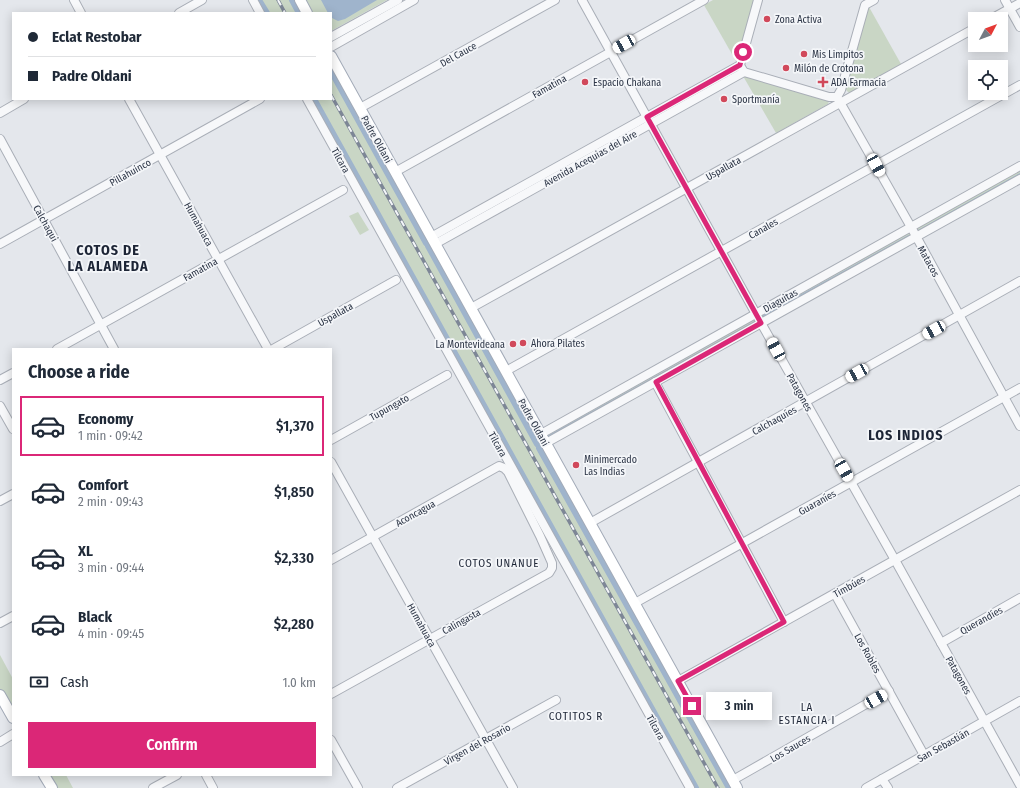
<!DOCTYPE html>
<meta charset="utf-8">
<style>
:root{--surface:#fff;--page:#f2f2f3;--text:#1f2937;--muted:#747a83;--line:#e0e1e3;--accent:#db2777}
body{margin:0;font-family:"Fira Sans Condensed",sans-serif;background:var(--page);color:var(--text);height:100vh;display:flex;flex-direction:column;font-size:15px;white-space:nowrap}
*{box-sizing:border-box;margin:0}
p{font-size:13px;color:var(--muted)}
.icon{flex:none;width:22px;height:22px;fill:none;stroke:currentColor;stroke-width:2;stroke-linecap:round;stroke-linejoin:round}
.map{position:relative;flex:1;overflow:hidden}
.sheet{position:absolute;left:12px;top:348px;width:320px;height:428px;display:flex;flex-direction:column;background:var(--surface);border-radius:0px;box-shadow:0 2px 10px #0003}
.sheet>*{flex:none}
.hud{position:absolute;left:12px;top:12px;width:320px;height:88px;border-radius:0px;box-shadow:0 2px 10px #0003;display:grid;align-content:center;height:88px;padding:0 16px;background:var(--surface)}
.needle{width:26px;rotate:49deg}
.fabs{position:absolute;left:968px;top:12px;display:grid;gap:8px}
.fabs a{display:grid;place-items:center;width:40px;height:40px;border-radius:0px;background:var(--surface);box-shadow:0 2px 10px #0003;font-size:20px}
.end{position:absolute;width:18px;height:18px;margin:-9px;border:5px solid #db2777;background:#fff;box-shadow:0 0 0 2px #fff}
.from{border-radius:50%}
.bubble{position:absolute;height:28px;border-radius:0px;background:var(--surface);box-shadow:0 2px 10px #0003;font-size:13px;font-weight:600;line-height:28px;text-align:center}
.car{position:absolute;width:12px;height:24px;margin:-12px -6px;border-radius:5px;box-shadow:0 0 3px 1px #0007;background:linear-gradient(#fff 24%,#345 0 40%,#fff 0 76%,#345 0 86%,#fff 0)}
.hud b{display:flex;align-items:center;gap:14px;height:38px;font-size:15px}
.hud b+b{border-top:1px solid var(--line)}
.hud i{width:10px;height:10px;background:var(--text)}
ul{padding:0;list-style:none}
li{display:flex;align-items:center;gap:12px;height:60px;margin:0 8px 6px;padding:0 8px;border:2px solid transparent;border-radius:0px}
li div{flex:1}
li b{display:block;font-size:15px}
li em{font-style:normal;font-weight:600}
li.on{border-color:var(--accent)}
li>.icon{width:36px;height:36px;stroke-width:1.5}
h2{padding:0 16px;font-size:18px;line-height:48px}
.pay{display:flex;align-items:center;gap:10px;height:44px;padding:0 16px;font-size:15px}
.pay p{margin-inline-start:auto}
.cta{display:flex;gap:8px;margin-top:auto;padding:8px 16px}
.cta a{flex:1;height:46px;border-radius:0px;background:var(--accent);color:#fff;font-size:16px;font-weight:600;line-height:46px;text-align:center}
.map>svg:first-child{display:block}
</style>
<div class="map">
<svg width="1020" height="788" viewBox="0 0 1020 788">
<rect width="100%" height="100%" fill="#e4e7ec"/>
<g fill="#c9d6c5">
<path d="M253,0H300L307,13H260Z"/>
<path d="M303,0H387L331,31V13H310Z"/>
<path d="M713,0H755L737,63L704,5Z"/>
<path d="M869,7L901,64L849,93L845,89Z"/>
<path d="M331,56L737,788H690L307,99H331Z"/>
<path d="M743,76H745L827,99L829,101L828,104L776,133Z"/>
<path d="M1020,171V178L920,233L916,231L917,228Z"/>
<path d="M358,212L369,230L360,235L349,216Z"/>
<path d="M908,233L912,235L763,319L762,316L763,314Z"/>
<path d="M753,319L757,321L549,439L546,435Z"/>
<path d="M0,655L13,679V718L0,695Z"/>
<path d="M44,775H66L73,788H52Z"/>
</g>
<path fill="#9fb4cc" d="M321,0H377L345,19L338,21L332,18L331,13H328Z"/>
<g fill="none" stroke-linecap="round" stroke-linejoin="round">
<g stroke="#9fb4cc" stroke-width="2">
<path d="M918,231L1020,174"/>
<path d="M764,316L909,236"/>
<path d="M549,436L755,322"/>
</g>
<g stroke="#9fb4cc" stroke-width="6">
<path d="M259,0L267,13"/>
<path d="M292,0L299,13"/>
<path d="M331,71L426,243"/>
<path d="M314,99L696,788"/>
<path d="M428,246L537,444"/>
<path d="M539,448L729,788"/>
</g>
<g stroke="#a9aeb7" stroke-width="10">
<g id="minor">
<path d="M74,0L81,13"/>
<path d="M253,0L260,13"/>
<path d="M582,0L756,314L895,560L1020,785"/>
<path d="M1005,0L1020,27"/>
<path d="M179,13L202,0"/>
<path d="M991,19L1020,3"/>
<path d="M331,37L398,0"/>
<path d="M331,47L414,0"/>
<path d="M741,67L744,72L829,97H837L841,90L865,5L874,0"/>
<path d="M837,97L911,227L1020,426"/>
<path d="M129,99L268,349"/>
<path d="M307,99L690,788"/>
<path d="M360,108L555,0"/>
<path d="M0,113L24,99"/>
<path d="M0,139L114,349"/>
<path d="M395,172L704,0"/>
<path d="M431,237L740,65L758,0"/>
<path d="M0,244L260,99"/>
<path d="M435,244L744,72"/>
<path d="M471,308L975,28"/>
<path d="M57,349L343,190"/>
<path d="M273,349L396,280"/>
<path d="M506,371L1020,85"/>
<path d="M0,380L13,373"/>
<path d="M655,382L784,622"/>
<path d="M0,406L13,429"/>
<path d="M541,434L1020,166"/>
<path d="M331,440L447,375"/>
<path d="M546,443L1020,179"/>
<path d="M331,462L513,788"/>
<path d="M0,501L13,494"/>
<path d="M590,523L1020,281"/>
<path d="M331,560L499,466L504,468L508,472L540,536L552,563V568L549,573L331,694"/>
<path d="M835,594L924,755"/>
<path d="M635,603L1020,388"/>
<path d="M0,623L13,616"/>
<path d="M941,643L1020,598"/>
<path d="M678,681L1020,490"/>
<path d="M331,740L358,788"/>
<path d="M0,742L13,734"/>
<path d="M206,775L213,788"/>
<path d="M882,779L888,788"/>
<path d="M733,780L889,691"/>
<path d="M153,788L177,775"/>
<path d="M397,788L556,700"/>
<path d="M866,788L1020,701"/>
</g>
</g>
<g stroke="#a3abb8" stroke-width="12">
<g id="major">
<path d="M300,0L307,13"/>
<path d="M331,56L737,788"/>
<path d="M0,695L13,718"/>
<path d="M44,775L52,788"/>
</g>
</g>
<use href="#minor" stroke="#f7f8fa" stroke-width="8"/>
<use href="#major" stroke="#fff" stroke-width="10"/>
<g stroke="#7d8696" stroke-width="3.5">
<g id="rail">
<path d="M278,0L285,13"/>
<path d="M331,95L718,788"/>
</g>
</g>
<use href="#rail" stroke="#f4f6f9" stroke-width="2" stroke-dasharray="6" stroke-linecap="butt"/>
</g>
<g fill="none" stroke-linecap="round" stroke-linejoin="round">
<path stroke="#db2777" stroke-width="5" d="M692,706L678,681L784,622L656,382L761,323L647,117L740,65L743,52"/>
</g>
<g fill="#d1495b" stroke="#f4f6f9" stroke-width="1.5">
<circle cx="767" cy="19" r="4"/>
<circle cx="804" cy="54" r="4"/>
<circle cx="786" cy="68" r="4"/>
<circle cx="585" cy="82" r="4"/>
<path d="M821 76h4v4h4v4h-4v4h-4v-4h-4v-4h4z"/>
<circle cx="724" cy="99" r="4"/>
<circle cx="523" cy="343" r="4"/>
<circle cx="513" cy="344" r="4"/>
<circle cx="576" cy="465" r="4"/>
</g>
<g text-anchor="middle" stroke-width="3.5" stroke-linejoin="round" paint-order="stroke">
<g font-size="10" fill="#2b3445" stroke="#f4f6f9" text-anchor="start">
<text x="775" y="23">Zona Activa</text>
<text x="812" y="58">Mis Limpitos</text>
<text x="794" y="72">Milón de Crotona</text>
<text x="593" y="86">Espacio Chakana</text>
<text x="831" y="86">ADA Farmacia</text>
<text x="732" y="103">Sportmanía</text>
<text x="531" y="347">Ahora Pilates</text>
<text x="505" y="348" text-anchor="end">La Montevideana</text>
<text x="584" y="463">Minimercado<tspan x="584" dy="12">Las Indias</tspan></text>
</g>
<g font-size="10" fill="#2b3445" stroke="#f4f6f9">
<text transform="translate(458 54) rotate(-29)" y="4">Del Cauce</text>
<text transform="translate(549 86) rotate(-29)" y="4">Famatina</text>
<text transform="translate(377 139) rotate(61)" y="4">Padre Oldani</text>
<text transform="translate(590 158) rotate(-29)" y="4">Avenida Acequias del Aire</text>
<text transform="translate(341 160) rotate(61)" y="4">Tilcara</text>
<text transform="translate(723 168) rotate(-29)" y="4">Uspallata</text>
<text transform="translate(130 172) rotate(-29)" y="4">Pillahuinco</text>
<text transform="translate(46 223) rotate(61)" y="4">Calchaqui</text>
<text transform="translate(199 224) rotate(61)" y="4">Humahuaca</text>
<text transform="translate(763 228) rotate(-29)" y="4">Canales</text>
<text transform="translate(929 261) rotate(61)" y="4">Matacos</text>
<text transform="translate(200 269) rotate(-29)" y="4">Famatina</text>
<text transform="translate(780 300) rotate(-29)" y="4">Diaguitas</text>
<text transform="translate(335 314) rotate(-29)" y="4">Uspallata</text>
<text transform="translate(800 392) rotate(61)" y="4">Patagones</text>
<text transform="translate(389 407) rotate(-29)" y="4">Tupungato</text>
<text transform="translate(774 420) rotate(-29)" y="4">Calchaquíes</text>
<text transform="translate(534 422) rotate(61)" y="4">Padre Oldani</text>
<text transform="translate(498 444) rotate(61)" y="4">Tilcara</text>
<text transform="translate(817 502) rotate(-29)" y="4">Guaraníes</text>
<text transform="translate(415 513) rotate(-29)" y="4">Aconcagua</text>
<text transform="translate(849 586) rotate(-29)" y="4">Timbúes</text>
<text transform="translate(981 620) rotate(-29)" y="4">Querandíes</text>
<text transform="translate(461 621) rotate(-29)" y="4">Calingasta</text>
<text transform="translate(422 625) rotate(61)" y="4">Humahuaca</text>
<text transform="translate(868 653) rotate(61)" y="4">Los Robles</text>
<text transform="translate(959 675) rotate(61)" y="4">Patagones</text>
<text transform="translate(656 727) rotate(61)" y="4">Tilcara</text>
<text transform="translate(477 744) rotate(-29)" y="4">Virgen del Rosario</text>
<text transform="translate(943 745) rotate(-29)" y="4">San Sebastián</text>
<text transform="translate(790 748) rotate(-30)" y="4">Los Sauces</text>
</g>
<g font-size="11" letter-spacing="1" fill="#1d2536" stroke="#f4f6f9">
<text x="499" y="567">COTOS UNANUE</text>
<text x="807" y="711">LA<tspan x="807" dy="13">ESTANCIA I</tspan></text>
<text x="576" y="720">COTITOS R</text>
</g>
<g font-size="14" font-weight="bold" letter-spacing="1" fill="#1d2536" stroke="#f4f6f9">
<text x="108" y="255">COTOS DE<tspan x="108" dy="16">LA ALAMEDA</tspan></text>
<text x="906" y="440">LOS INDIOS</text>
</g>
</g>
</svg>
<div class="fabs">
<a><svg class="needle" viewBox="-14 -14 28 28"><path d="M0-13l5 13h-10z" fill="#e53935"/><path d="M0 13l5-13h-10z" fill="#747a83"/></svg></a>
<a><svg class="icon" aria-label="locate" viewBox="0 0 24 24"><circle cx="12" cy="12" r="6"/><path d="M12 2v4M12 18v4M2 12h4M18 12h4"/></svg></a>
</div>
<i class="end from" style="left:743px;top:52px"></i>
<i class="end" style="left:692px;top:706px"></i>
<div class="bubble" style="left:706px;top:692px;width:66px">3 min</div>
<i class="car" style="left:624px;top:44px;rotate:241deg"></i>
<i class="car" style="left:876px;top:165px;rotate:151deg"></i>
<i class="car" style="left:934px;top:330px;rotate:241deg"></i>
<i class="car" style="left:776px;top:349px;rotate:331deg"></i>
<i class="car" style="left:857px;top:373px;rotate:241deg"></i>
<i class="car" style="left:844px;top:470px;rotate:150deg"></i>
<i class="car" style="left:876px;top:699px;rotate:60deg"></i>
<div class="hud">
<b><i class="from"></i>Eclat Restobar</b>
<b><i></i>Padre Oldani</b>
</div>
<section class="sheet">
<h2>Choose a ride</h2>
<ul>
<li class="on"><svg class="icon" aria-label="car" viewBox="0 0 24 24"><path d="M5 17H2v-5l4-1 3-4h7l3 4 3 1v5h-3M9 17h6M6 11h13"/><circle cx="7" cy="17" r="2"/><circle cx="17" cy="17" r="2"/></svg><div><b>Economy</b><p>1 min · 09:42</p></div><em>$1,370</em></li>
<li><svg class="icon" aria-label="car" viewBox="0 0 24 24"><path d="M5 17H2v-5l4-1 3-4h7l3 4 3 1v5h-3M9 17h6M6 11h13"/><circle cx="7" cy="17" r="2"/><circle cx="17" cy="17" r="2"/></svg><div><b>Comfort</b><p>2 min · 09:43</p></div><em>$1,850</em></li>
<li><svg class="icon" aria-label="car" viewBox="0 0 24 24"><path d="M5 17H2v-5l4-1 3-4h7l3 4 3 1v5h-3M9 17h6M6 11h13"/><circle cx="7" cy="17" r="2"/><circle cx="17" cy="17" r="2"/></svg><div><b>XL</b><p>3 min · 09:44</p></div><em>$2,330</em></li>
<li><svg class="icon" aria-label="car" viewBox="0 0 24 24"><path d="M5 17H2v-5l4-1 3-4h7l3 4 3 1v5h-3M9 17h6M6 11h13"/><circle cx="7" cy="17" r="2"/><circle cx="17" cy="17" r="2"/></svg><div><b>Black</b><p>4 min · 09:45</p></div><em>$2,280</em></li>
</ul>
<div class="pay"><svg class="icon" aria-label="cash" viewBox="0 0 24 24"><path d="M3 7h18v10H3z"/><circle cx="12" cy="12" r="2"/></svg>Cash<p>1.0 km</p></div>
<div class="cta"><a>Confirm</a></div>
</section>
</div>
